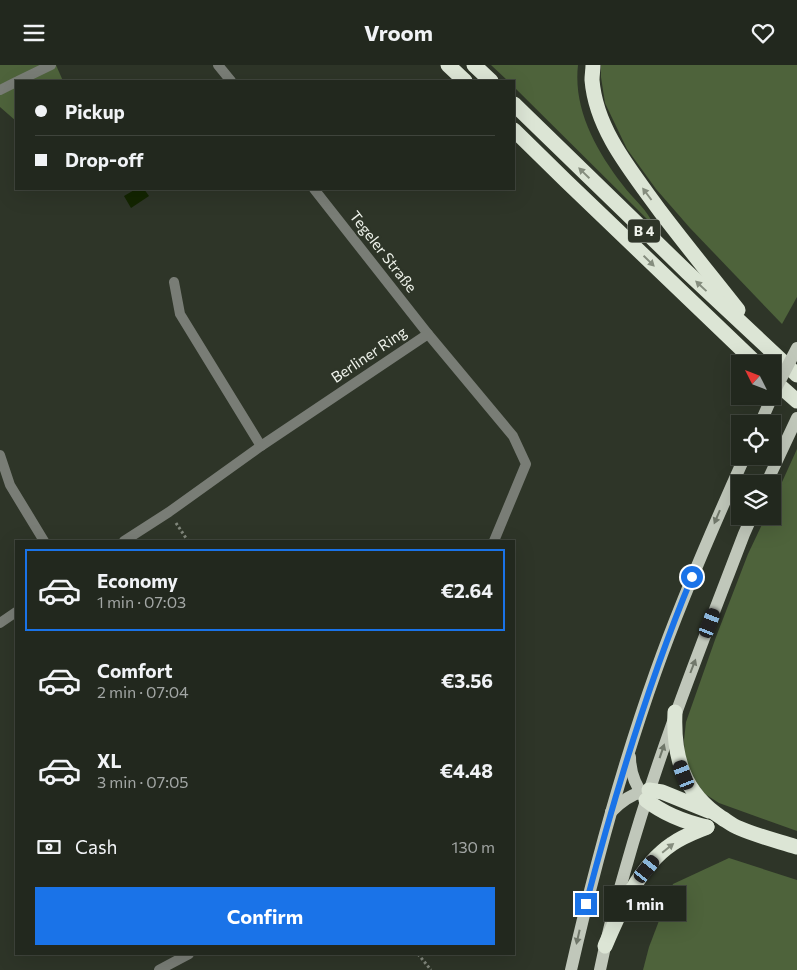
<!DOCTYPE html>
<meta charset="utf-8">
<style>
:root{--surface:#22281e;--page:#2a3027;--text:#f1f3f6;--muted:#a2a6a4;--line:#3f443c;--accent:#1a73e8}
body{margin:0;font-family:Commissioner,sans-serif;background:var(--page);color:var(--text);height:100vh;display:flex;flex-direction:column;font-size:19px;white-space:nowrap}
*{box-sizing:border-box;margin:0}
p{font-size:16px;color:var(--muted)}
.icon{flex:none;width:28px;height:28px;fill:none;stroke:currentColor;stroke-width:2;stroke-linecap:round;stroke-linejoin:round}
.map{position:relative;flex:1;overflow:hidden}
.panel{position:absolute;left:15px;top:475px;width:500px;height:415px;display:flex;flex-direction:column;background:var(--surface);border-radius:0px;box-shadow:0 5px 20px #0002,0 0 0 1px var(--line)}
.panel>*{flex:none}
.top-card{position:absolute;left:15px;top:15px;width:500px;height:110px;border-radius:0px;box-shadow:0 5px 20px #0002,0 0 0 1px var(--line);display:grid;align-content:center;height:110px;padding:0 20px;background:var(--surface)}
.needle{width:32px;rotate:312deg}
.fabs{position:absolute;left:731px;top:290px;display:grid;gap:10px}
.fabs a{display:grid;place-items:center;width:50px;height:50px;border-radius:0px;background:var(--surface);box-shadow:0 5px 20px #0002,0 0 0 1px var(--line);font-size:25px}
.end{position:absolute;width:22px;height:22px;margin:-11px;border:6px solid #1a73e8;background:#fff;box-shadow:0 0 0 2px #fff}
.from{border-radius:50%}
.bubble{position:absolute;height:35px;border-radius:0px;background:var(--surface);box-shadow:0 5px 20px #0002,0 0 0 1px var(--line);font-size:16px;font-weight:700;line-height:35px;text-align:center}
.car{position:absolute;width:15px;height:30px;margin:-15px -8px;border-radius:6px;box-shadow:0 0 4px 1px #0007;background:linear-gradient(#222 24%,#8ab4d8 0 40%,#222 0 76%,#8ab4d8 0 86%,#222 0)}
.top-card b{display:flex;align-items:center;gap:18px;height:48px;font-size:19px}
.top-card b+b{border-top:1px solid var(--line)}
.top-card i{width:12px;height:12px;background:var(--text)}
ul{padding:9px 0 0;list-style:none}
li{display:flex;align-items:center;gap:15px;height:82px;margin:0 10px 8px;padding:0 10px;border:2px solid transparent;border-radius:0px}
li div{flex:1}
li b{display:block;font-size:19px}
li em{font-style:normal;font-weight:700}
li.selected{border-color:var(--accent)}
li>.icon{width:45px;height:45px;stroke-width:1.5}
.pay{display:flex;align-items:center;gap:12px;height:55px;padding:0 20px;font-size:19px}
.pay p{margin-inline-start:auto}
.action{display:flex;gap:10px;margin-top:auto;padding:10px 20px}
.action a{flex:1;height:58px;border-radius:0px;background:var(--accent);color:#fff;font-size:20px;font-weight:700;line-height:58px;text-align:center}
header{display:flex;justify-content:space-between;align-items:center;height:65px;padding:0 20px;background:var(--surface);font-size:22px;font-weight:700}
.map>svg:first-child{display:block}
</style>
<header><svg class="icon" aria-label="menu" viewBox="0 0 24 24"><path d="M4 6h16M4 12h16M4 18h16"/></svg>Vroom<svg class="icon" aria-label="heart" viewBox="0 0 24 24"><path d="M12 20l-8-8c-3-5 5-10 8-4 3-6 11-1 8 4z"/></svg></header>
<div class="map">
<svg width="797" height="905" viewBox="0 0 797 905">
<rect width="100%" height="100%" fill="#2e3528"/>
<g fill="#4e633b">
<path d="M0,0H56L63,16H16V56L0,42Z"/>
<path d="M491,0H578C573,44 596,85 622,119C632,133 648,145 654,161L514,22V16H508Z"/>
<path d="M601,0H797V232L782,259L690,163L656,124L627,84L605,38L601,12Z"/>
<path d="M797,384V766L719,738L705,729L697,718L685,697L684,675L686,657L716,572L748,489L766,451H772L773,437Z"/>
<path d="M729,793L797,815V905H643L649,882L673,819Z"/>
</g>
<path fill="#132500" d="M136,124H144L149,131L131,143L124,131Z"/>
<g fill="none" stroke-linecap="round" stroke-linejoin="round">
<g stroke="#80867b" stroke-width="3" stroke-dasharray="2.5 2.5" stroke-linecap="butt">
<path d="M176,458L188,476"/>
<path d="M418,889L431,905"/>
</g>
<g stroke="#797d76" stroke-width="10">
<path d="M218,0L231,16"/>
<path d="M18,16L51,0"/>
<path d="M0,25L16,17"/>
<path d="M314,124L428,269"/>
<path d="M174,217L180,249L261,381"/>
<path d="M0,390L10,420L44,476"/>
<path d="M124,476L169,447L261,381L428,269L513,371L526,399L494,476"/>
<path d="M0,558L16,547"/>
<path d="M159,905L189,889"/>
</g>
<g stroke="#c0c7ba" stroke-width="12">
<path d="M760,359L774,327"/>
<path d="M766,419L797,353"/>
<path d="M630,692C630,708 636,722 646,735"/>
<path d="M611,747C621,736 631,729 646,726"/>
<path d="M571,905C594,804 621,704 656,606C682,533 713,462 745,391"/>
<path d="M600,905C607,870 616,836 626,802C658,688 702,579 744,469L752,451"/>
</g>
<g stroke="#dce5d5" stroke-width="15">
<path d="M448,0L465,16"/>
<path d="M474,0L491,16"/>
<path d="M593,0C593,5 592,10 592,15C596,65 632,107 660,146C685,179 712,212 738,245"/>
<path d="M514,39L687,207L797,310"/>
<path d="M514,65L566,116L757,299"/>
<path d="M772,314L797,336"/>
<path d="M675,647C673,691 683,728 722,753C727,756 733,761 739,763C757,771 778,776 797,782"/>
<path d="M649,725L662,727L709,746"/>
<path d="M646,735C664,749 684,757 707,762"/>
<path d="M605,881C620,846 639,801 672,779C683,771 695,767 707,762"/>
</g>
<path stroke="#c0c7ba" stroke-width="12" d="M774,327L797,283"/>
</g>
<defs><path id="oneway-solid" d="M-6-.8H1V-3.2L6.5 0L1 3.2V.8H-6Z" transform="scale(1.25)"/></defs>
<g fill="#858d7e">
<use href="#oneway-solid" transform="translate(584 108) rotate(-136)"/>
<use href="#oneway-solid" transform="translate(647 129) rotate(-127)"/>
<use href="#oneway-solid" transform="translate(649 196) rotate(44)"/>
<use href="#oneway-solid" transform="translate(701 221) rotate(-137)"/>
<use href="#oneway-solid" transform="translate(668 783) rotate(-39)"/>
</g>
<g fill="#70776a">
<use href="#oneway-solid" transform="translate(717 452) rotate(113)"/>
<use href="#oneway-solid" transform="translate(693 601) rotate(-69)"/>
<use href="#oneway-solid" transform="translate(662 686) rotate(-71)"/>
<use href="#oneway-solid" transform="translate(578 872) rotate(103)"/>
</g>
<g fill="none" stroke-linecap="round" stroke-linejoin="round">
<path stroke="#1a73e8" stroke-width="6" d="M586,839C615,728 648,618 692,512"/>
</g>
<g text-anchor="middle" stroke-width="4.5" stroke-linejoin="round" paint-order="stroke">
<rect fill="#2e3528" stroke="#b5bab0" stroke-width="1" x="628" y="154.5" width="32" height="23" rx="4"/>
<g font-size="14" font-weight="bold" fill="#eff3eb">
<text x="644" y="171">B 4</text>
</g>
<g font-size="15" fill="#eff3eb" stroke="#2e3528">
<text transform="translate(383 187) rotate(52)" y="5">Tegeler Straße</text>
<text transform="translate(369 290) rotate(-34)" y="5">Berliner Ring</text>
</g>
</g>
</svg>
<div class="fabs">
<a><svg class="needle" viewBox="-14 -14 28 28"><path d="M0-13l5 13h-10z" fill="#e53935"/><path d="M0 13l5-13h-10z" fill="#a2a6a4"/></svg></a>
<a><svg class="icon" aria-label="locate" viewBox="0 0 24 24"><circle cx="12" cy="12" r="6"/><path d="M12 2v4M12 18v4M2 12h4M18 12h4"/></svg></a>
<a><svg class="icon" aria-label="layers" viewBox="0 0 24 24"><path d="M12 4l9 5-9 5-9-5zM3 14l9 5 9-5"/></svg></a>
</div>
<i class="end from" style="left:692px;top:512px"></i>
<i class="end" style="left:586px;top:839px"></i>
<div class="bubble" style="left:604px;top:821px;width:82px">1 min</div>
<i class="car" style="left:710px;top:558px;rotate:21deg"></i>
<i class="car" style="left:684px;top:710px;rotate:339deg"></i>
<i class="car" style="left:647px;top:804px;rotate:39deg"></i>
<div class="top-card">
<b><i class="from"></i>Pickup</b>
<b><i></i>Drop-off</b>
</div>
<section class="panel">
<ul>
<li class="selected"><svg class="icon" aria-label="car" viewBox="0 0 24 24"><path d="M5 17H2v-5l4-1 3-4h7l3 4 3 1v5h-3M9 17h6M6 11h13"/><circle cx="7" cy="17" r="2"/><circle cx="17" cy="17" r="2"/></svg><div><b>Economy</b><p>1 min · 07:03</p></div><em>€2.64</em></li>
<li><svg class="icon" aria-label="car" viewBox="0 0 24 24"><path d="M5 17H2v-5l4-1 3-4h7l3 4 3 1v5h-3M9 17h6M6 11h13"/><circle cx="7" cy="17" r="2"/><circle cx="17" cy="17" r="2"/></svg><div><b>Comfort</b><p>2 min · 07:04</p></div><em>€3.56</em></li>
<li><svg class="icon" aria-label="car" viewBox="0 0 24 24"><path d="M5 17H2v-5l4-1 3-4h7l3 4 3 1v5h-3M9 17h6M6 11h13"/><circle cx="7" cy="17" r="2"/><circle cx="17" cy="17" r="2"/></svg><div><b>XL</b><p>3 min · 07:05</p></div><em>€4.48</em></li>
</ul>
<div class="pay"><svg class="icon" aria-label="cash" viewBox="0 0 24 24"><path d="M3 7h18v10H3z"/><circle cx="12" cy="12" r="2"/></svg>Cash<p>130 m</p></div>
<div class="action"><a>Confirm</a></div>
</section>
</div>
